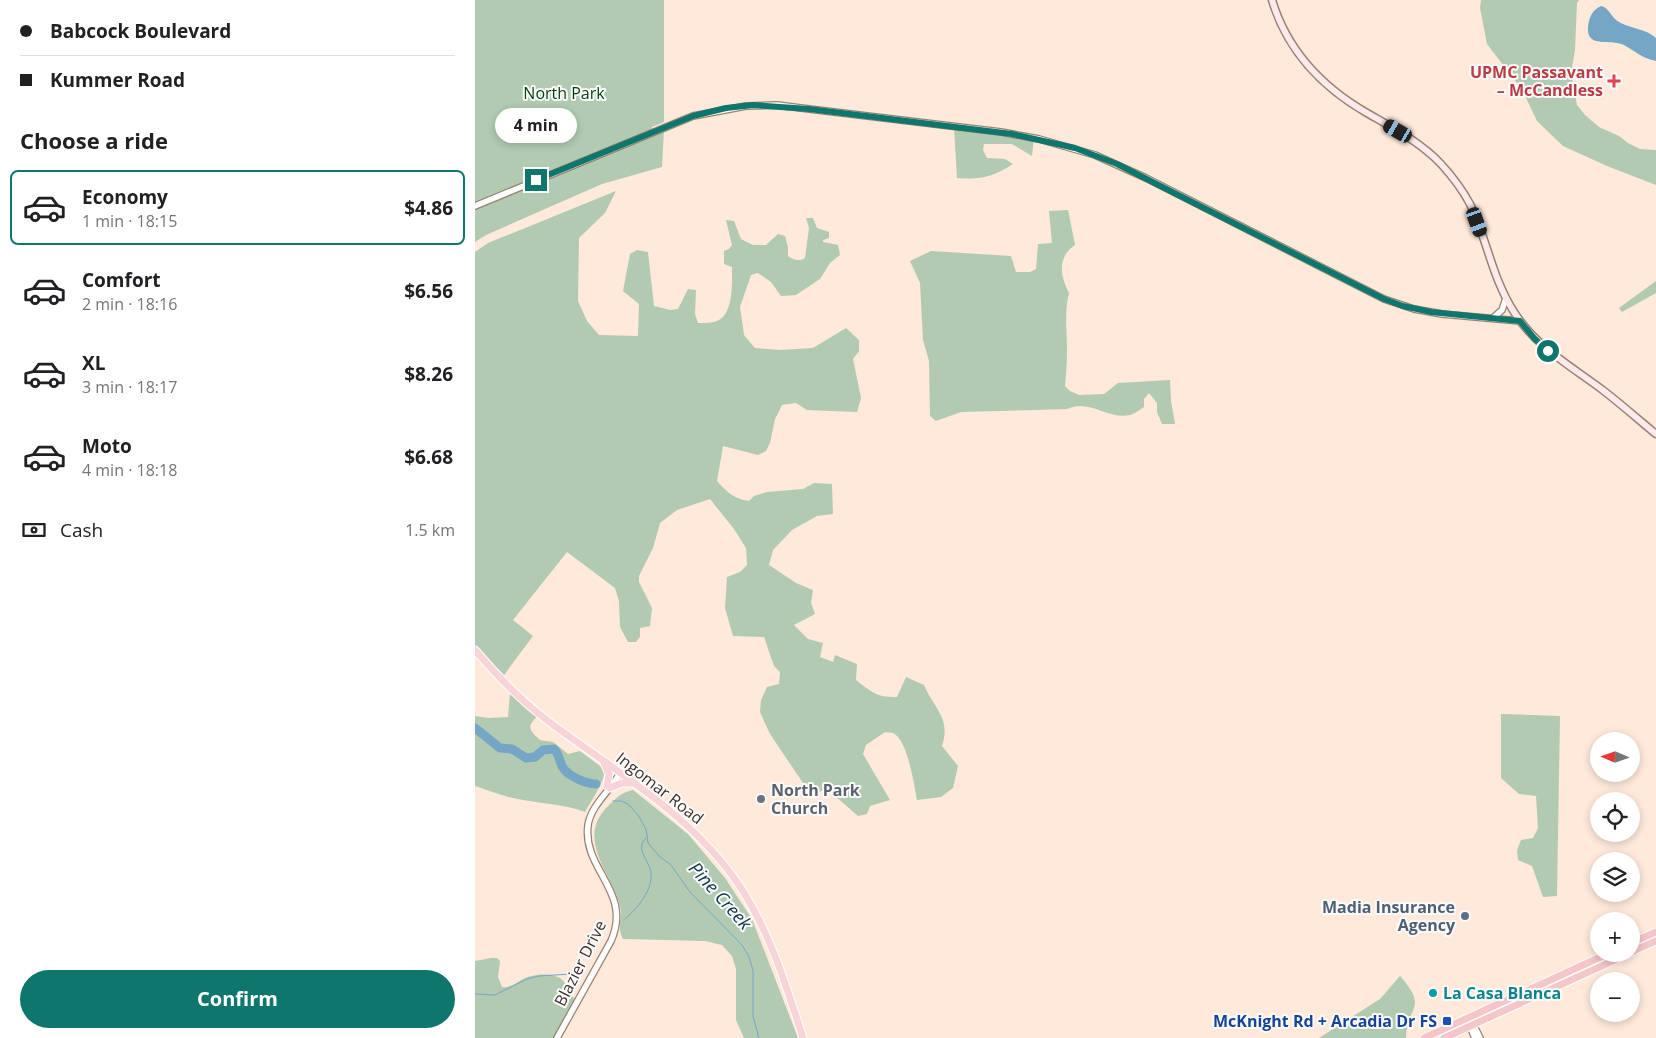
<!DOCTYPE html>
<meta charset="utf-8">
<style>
:root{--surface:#fff;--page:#f2f2f2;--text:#202124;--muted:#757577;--line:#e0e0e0;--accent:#0f766e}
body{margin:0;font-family:"Open Sans",sans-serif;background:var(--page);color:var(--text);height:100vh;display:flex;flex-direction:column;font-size:19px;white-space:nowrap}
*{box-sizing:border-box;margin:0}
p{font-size:16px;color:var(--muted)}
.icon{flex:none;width:28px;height:28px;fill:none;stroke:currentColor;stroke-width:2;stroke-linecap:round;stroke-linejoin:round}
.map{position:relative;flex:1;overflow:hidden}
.panel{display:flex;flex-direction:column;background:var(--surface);width:475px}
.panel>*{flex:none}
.banner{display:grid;align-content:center;height:110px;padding:0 20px;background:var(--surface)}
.needle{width:32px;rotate:272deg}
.controls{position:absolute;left:1115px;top:732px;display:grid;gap:10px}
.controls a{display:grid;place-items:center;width:50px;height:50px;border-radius:50%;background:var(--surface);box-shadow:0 2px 8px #0003;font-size:25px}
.end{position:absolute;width:22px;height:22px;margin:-11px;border:6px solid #0f766e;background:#fff;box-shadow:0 0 0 2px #fff}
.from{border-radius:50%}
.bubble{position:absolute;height:35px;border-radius:18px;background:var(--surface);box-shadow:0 2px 8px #0003;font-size:16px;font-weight:700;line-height:35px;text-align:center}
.car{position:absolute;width:15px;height:30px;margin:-15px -8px;border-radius:6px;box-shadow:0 0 4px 1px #0007;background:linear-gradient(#222 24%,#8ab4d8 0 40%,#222 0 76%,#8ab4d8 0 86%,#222 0)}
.banner b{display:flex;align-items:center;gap:18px;height:48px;font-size:19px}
.banner b+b{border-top:1px solid var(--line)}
.banner i{width:12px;height:12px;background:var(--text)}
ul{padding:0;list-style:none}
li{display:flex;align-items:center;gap:15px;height:75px;margin:0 10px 8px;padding:0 10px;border:2px solid transparent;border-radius:8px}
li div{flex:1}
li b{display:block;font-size:19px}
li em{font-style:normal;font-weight:700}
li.on{border-color:var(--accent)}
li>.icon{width:45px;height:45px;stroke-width:1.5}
h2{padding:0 20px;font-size:22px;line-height:60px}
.pay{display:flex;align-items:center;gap:12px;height:55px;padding:0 20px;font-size:19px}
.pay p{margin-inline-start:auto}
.action{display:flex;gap:10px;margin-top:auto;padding:10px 20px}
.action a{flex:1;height:58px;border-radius:30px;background:var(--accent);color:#fff;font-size:20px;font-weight:700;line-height:58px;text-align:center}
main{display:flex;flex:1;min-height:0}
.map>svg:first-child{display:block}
</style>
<main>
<section class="panel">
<div class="banner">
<b><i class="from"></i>Babcock Boulevard</b>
<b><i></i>Kummer Road</b>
</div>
<h2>Choose a ride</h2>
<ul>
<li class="on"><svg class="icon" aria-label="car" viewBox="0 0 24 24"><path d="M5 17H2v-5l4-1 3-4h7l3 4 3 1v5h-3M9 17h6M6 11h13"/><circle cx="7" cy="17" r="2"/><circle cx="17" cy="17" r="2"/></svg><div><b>Economy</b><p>1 min · 18:15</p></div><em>$4.86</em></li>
<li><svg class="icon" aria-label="car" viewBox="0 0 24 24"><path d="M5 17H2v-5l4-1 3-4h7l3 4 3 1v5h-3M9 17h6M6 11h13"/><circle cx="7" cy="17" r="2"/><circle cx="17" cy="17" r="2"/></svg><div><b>Comfort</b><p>2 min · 18:16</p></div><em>$6.56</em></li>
<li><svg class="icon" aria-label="car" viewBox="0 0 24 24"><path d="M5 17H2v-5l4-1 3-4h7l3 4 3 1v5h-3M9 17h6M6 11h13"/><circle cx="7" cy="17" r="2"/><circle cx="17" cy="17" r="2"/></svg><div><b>XL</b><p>3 min · 18:17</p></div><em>$8.26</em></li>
<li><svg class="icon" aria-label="car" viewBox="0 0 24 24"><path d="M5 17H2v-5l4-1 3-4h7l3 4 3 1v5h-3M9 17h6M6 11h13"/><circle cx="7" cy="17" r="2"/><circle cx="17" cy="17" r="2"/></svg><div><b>Moto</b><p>4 min · 18:18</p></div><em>$6.68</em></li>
</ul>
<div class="pay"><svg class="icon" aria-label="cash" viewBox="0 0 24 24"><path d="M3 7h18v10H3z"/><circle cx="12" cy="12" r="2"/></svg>Cash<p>1.5 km</p></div>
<div class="action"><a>Confirm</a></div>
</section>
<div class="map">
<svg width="1181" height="1038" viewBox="0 0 1181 1038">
<rect width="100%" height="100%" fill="#fee9db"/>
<g fill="#b1cab1">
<path d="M0,0H189V122L177,127L176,135L189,130L187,167L127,184L11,235L0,242Z"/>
<path d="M1006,0H1104L1102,3L1100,50L1096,73L1102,105L1110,115L1124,127L1144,136L1153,143L1165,149L1181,150V185L1132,166L1088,146L1062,121L1051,98L1042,83L1012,44L1005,8Z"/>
<path d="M479,127L559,138L557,156L537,144H509L508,150L512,158L530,159L538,164C518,177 505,180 482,178Z"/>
<path d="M141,191L130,213L104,238L103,301L112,321L124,335L163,336L164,304L148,291L155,254L162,250L173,252L179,306L195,310L203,309L213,289L221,290L220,314L223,323C229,323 237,323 242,321C259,315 257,281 257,267L249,264V251L254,249L257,245L251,220L259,221L266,239L278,245H291L303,234L310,236L313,247V256C319,260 324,262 330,258L334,228L331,218H338L342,228L354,232V238L348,240V242L363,245L365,255L355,263L345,279L321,295L306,296L296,282L283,273L276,275L265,307L269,335L280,348L305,350L338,348L371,328L384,340V351L378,359L386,398L382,412L332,410L321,403L307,405L300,419L295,443L291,451L283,455L248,446L242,481C252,492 259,499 274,501L279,496L292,492L328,489L339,483L357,484L358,514L342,516L317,530L298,550L294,565L321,583L338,590L336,603L340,614L319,625L333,639L348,643L345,657L358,662L360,655L382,664L381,680C396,692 403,698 422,697L431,677L449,685C460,710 476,718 467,746L483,766L478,788L466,797L442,800C439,785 433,740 418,733C415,732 413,733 410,732L391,745L388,754L415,800L395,806L392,814L383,816L351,788L343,793L328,783L295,734L285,712L286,700L292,687L304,684L305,672L299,666L289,637L258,636L250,608L252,577L265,572L272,565L271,548L259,529L235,499L202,510L185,523L178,548L164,576V582L177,608L175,626L165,628V637L161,642H153L145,627L144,601L140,588L92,552L38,620L58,636L26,679L0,650V252L13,243Z"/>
<path d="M593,210L600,245C582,257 585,276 594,293C589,312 592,330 592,350C592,362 591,374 590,386L595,391L604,395L629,394L643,383L695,380L696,401L700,424H687L682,412V403L674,393L669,399V407C665,409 660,414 655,415C633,420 614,398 592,409L486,412L461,421L455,416L454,361L448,340L445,283L435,261L456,251L536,256L541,272H555L561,269L563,244L577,243L574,211Z"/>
<path d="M1181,281V293L1147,312L1144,308Z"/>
<path d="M38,690L65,714C52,726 52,728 65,740L78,742L93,754L105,751L129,769C132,779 115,802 110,812C88,804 70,804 48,800C32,798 16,791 0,786V716L14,718L33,717L35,693Z"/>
<path d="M1026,714L1085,716L1082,896L1068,897L1057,866L1043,860L1042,850L1046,840L1058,838L1063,828L1061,796L1044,794L1026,778Z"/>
<path d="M158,790L213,834L250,878L277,919L323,1038H269L261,1020V969L257,956L247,945L230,941L148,939C141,926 149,918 145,906C136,872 100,839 133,806C143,797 145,793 158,790Z"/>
<path d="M16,958H22L25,961L23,977L27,987C36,988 41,983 48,979C58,974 73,973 83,977C94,982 90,993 102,1000L82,1038H0V961Z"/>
<path d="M925,976C954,1009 932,1005 931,1038H844L905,999Z"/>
</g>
<path fill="#76a6c6" d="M1126,6C1135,8 1136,18 1144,22C1156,29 1170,28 1181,38V61C1167,58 1161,52 1149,45C1136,38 1107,51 1114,21C1116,14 1119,9 1126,6Z"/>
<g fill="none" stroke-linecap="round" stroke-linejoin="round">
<g stroke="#76a6c6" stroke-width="1">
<path d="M138,801H146L153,804L163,815L171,829L173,843L184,856L196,865L215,892L267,945L274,957L278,970V1016L284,1038"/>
<path d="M150,919C162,909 178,890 176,873C175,861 159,849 171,838"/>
<path d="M0,994L20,995L52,979L64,976L95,974L105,967L109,968"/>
</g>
<path stroke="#76a6c6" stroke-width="9" d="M0,728L25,748L37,749L51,758L60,757L68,750L79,749C84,754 84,759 87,766C92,776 111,784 121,784"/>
<g stroke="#998272" stroke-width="8">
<g id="tertiary">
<path d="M0,206L218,116L271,106L302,105L334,109L526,132L564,139L620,155L671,178L909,299L939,309L967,314L1045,321"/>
<path d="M1018,318L1027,310L1031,298"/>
<path d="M997,1022L1005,1038"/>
<path d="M994,1024L1000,1038"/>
<path d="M82,1038L136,941C158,891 107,870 113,825C116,805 136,790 145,773"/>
</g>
</g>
<g stroke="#998272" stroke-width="9">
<path id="secondary" d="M797,0C812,50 847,87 892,113C918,128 945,142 966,164C977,176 987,189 995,204C1012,239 1017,278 1039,312C1061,347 1096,366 1129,391C1147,405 1164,420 1181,434"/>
</g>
<g stroke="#fff" stroke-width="9">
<g id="primary">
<path d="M0,650C22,676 47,701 73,721C141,772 216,814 264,885C295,932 311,985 328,1038"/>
<path d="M129,763L134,774L132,786"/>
<path d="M135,788L147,783H159"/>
</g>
</g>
<g stroke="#fff" stroke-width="9">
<g id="trunk">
<path d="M1156,943L1181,932"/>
<path d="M1156,952L1181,941"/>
<path d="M949,1038L1132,954"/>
<path d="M969,1038L1153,954"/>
</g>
</g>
<use href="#tertiary" stroke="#fff" stroke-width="5.5"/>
<use href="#secondary" stroke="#fbe9eb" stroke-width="6"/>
<use href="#primary" stroke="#f7d4d7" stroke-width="7"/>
<use href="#trunk" stroke="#f4c6ca" stroke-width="7"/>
</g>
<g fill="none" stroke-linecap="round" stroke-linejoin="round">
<path stroke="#0f766e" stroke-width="6" d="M61,180L218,116L251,108L278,105L334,109L537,134L600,148L642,164L909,299L928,306L956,312L1045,321L1059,338L1073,351"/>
</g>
<path fill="#e0444e" stroke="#fbfbfb" stroke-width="2" d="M1136.5 73.5h5v5h5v5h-5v5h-5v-5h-5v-5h5z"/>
<circle fill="#6b7280" stroke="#fbfbfb" stroke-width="2" cx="286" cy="799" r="5"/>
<circle fill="#5c6f8a" stroke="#fbfbfb" stroke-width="2" cx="990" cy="916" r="5"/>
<circle fill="#0f9aa8" stroke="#fbfbfb" stroke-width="2" cx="958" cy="993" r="5"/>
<rect fill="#1a4fb4" stroke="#fbfbfb" stroke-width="2" x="967" y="1016" width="10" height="10" rx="2.5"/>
<g text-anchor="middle" stroke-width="4" stroke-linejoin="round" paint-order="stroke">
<g font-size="16" font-weight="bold" fill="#be3a42" stroke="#fbfbfb" text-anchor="end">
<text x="1128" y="78">UPMC Passavant<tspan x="1128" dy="18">– McCandless</tspan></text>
</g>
<g font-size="16" fill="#013f0b" stroke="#fbfbfb">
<text x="89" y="99">North Park</text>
</g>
<g font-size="16" fill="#3a302a" stroke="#fbfbfb">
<text transform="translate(185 788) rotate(38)" y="6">Ingomar Road</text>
<text transform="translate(105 963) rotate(-63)" y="6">Blazier Drive</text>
</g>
<g font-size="16" font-weight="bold" fill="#5b616d" stroke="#fbfbfb" text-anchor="start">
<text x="296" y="796">North Park<tspan x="296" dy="18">Church</tspan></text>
</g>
<g font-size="16" font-weight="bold" fill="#4e5e75" stroke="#fbfbfb" text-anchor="end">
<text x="980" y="913">Madia Insurance<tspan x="980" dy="18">Agency</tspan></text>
</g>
<g font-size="16" font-weight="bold" fill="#0d838f" stroke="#fbfbfb" text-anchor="start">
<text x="968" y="999">La Casa Blanca</text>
</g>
<g font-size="16" font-weight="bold" fill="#164399" stroke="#fbfbfb" text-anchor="end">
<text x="962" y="1027">McKnight Rd + Arcadia Dr FS</text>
</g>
<g font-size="18" font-style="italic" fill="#0e364d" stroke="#fbfbfb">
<text transform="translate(245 896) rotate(48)" y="6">Pine Creek</text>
</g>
</g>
</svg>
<div class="controls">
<a><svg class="needle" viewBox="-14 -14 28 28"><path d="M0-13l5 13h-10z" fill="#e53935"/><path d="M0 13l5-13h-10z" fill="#757577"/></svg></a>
<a><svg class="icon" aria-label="locate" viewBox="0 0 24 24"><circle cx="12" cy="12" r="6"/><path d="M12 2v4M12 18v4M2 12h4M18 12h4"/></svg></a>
<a><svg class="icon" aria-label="layers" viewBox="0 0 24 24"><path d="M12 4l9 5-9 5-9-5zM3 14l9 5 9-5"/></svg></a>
<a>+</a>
<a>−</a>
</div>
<i class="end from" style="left:1073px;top:351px"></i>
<i class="end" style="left:61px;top:180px"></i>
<div class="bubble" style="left:20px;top:108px;width:82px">4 min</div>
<i class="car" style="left:923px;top:131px;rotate:300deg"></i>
<i class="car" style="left:1002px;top:222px;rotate:160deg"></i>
</div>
</main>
